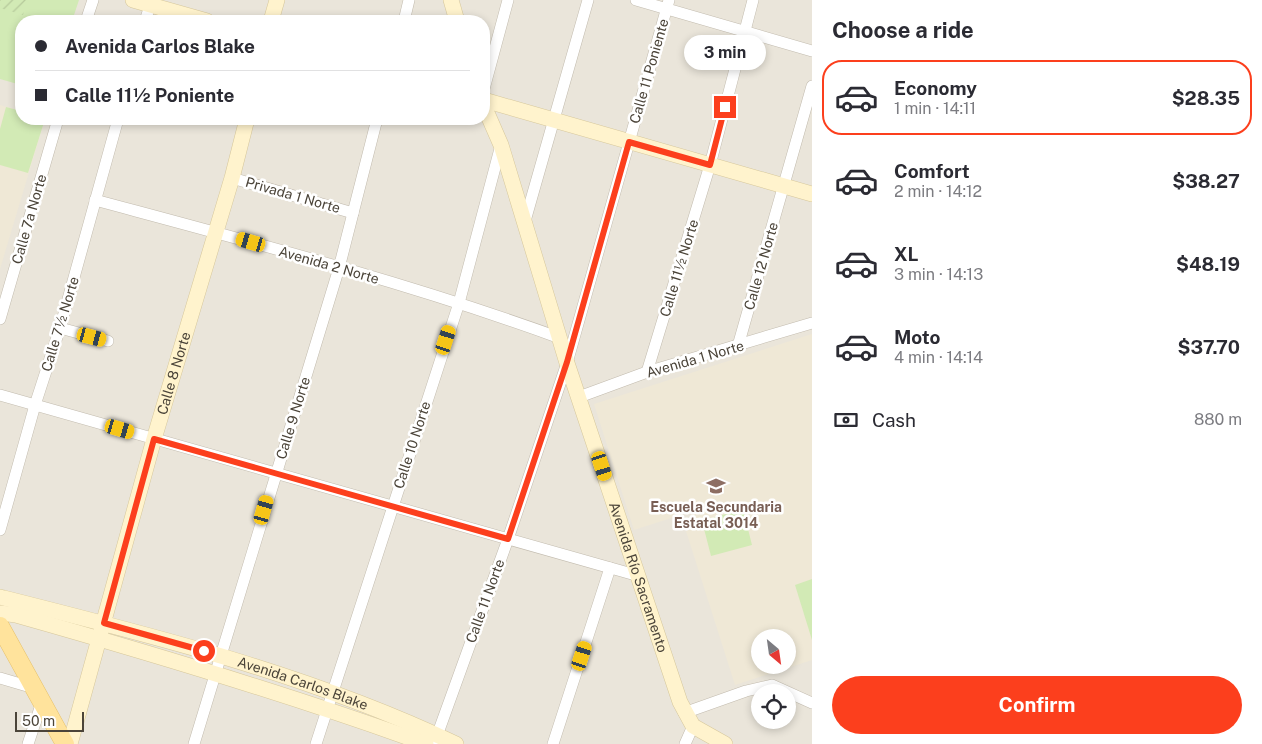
<!DOCTYPE html>
<meta charset="utf-8">
<style>
:root{--surface:#fff;--page:#f7f7f7;--text:#2b2b33;--muted:#7c7c81;--line:#e1e1e2;--accent:#fc3f1d}
body{margin:0;font-family:"Public Sans",sans-serif;background:var(--page);color:var(--text);height:100vh;display:flex;flex-direction:column;font-size:19px;white-space:nowrap}
*{box-sizing:border-box;margin:0}
p{font-size:16px;color:var(--muted)}
.icon{flex:none;width:28px;height:28px;fill:none;stroke:currentColor;stroke-width:2;stroke-linecap:round;stroke-linejoin:round}
.map{position:relative;flex:1;overflow:hidden}
.panel{display:flex;flex-direction:column;background:var(--surface);width:450px}
.panel>*{flex:none}
.banner{position:absolute;left:15px;top:15px;width:475px;height:110px;border-radius:20px;box-shadow:0 2px 8px #0003;display:grid;align-content:center;height:110px;padding:0 20px;background:var(--surface)}
.needle{width:32px;rotate:151deg}
.tools{position:absolute;left:751px;top:629px;display:grid;gap:10px}
.tools a{display:grid;place-items:center;width:45px;height:45px;border-radius:50%;background:var(--surface);box-shadow:0 2px 8px #0003;font-size:25px}
.scale{position:absolute;left:15px;bottom:12px;width:69px;box-sizing:border-box;padding-left:5px;border:2px solid #4b4439;border-top:0;font-size:14px;line-height:18px;white-space:nowrap;color:#4b4439;-webkit-text-stroke:4px #fff;paint-order:stroke}
.end{position:absolute;width:22px;height:22px;margin:-11px;border:6px solid #fc3f1d;background:#fff;box-shadow:0 0 0 2px #fff}
.from{border-radius:50%}
.bubble{position:absolute;height:35px;border-radius:18px;background:var(--surface);box-shadow:0 2px 8px #0003;font-size:16px;font-weight:700;line-height:35px;text-align:center}
.car{position:absolute;width:15px;height:30px;margin:-15px -8px;border-radius:6px;box-shadow:0 0 4px 1px #0007;background:linear-gradient(#f5c518 24%,#345 0 40%,#f5c518 0 76%,#345 0 86%,#f5c518 0)}
.banner b{display:flex;align-items:center;gap:18px;height:48px;font-size:19px}
.banner b+b{border-top:1px solid var(--line)}
.banner i{width:12px;height:12px;background:var(--text)}
ul{padding:0;list-style:none}
li{display:flex;align-items:center;gap:15px;height:75px;margin:0 10px 8px;padding:0 10px;border:2px solid transparent;border-radius:20px}
li div{flex:1}
li b{display:block;font-size:19px}
li em{font-style:normal;font-weight:700}
li.current{border-color:var(--accent)}
li>.icon{width:45px;height:45px;stroke-width:1.5}
h2{padding:0 20px;font-size:22px;line-height:60px}
.pay{display:flex;align-items:center;gap:12px;height:55px;padding:0 20px;font-size:19px}
.pay p{margin-inline-start:auto}
.button{display:flex;gap:10px;margin-top:auto;padding:10px 20px}
.button a{flex:1;height:58px;border-radius:30px;background:var(--accent);color:#fff;font-size:20px;font-weight:700;line-height:58px;text-align:center}
main{display:flex;flex:1;min-height:0}
.map>svg:first-child{display:block}
</style>
<main>
<div class="map">
<svg width="812" height="744" viewBox="0 0 812 744">
<defs>
<pattern id="garden-furrows" width="10" height="10" patternUnits="userSpaceOnUse" patternTransform="scale(1.25)"><rect width="10" height="10" fill="#d2eab5"/><path d="M-1 1l2-2M0 10L10 0M9 11l2-2" fill="none" stroke="#b6ca9c"/></pattern>
</defs>
<rect width="100%" height="100%" fill="#f6f3ec"/>
<path fill="#eae5da" fill-rule="evenodd" d="M0,0H812V744H0ZM21,21H484V119H21ZM760,638H788V665H760ZM760,692H788V720H760Z"/>
<g fill="#efe8d6" fill-rule="evenodd">
<path d="M0,105L21,111V119H45L0,269Z"/>
<path d="M812,334V660L735,685L686,531L695,528L690,512L634,530L594,404ZM760,638H788V665H760Z"/>
</g>
<g fill="#d2eab5">
<path d="M0,0H79L72,21H21V85L0,79Z"/>
<path d="M6,107L21,111V119H45L28,173L0,165V129Z"/>
<path d="M743,509L752,545L711,556L702,521Z"/>
<path d="M812,579V640L795,585Z"/>
</g>
<path fill="url(#garden-furrows)" d="M0,0H27L23,15L0,8Z"/>
<g fill="none" stroke-linecap="round" stroke-linejoin="round">
<g stroke="#c2bbae" stroke-width="12">
<g id="street">
<path d="M636,0L812,51"/>
<path d="M86,21L93,0"/>
<path d="M145,21L152,0"/>
<path d="M404,21L409,0"/>
<path d="M484,89L508,0"/>
<path d="M232,178L353,213"/>
<path d="M95,200C251,242 409,283 560,338"/>
<path d="M525,221L588,0"/>
<path d="M0,319L58,119"/>
<path d="M60,328L108,341"/>
<path d="M738,346L812,86"/>
<path d="M647,372L710,165L753,0"/>
<path d="M0,395L639,576"/>
<path d="M579,397L647,372L812,323"/>
<path d="M0,530L35,405L60,328L118,119"/>
<path d="M0,678L34,688"/>
<path d="M684,713L746,691L772,685L812,703"/>
<path d="M28,744L42,702"/>
<path d="M194,744L339,268L377,119"/>
<path d="M316,744L459,303L501,145"/>
<path d="M434,744L508,539L567,363L669,0"/>
<path d="M553,744L610,568"/>
<path d="M685,744L693,726"/>
</g>
</g>
<g stroke="#d6c79b" stroke-width="16">
<g id="secondary">
<path d="M133,0L207,21"/>
<path d="M451,0L457,21"/>
<path d="M271,21L277,0"/>
<path d="M484,100L812,194"/>
<path id="s1" d="M484,106L501,145L567,363L680,702L693,726L725,744"/>
<path id="s2" d="M0,597C155,636 311,675 456,744"/>
<path d="M0,613L16,615C154,654 291,695 426,744"/>
<path id="s3" d="M70,744L154,439L232,178L247,119"/>
</g>
</g>
<g stroke="#e6c16a" stroke-width="19">
<path id="primary" d="M0,626L65,744"/>
</g>
<use href="#street" stroke="#fff" stroke-width="11"/>
<use href="#secondary" stroke="#fff3cd" stroke-width="15"/>
<use href="#primary" stroke="#ffe39c" stroke-width="18"/>
</g>
<g fill="none" stroke-linecap="round" stroke-linejoin="round">
<path stroke="#fc3f1d" stroke-width="6" d="M204,651L104,623L154,439L508,539L567,362L629,142L710,165L725,107"/>
</g>
<defs>
<g id="school-bare" transform="scale(1.5)"><path d="M0-5L7-2L0 1L-7-2ZM-4 1L0 2.5L4 1V4Q0 6-4 4Z" fill="#8d6e63" stroke="#fff" stroke-width="2.5" paint-order="stroke"/></g>
</defs>
<g fill-rule="evenodd">
<use href="#school-bare" x="716" y="486"/>
</g>
<g text-anchor="middle" stroke-width="5" stroke-linejoin="round" paint-order="stroke">
<g font-size="14" fill="#4b4439" stroke="#fff">
<text transform="translate(649 71) rotate(-74)" y="5">Calle 11 Poniente</text>
<text transform="translate(293 195) rotate(16)" y="5">Privada 1 Norte</text>
<text transform="translate(29 219) rotate(-74)" y="5">Calle 7a Norte</text>
<text transform="translate(329 265) rotate(16)" y="5">Avenida 2 Norte</text>
<text transform="translate(761 266) rotate(-74)" y="5">Calle 12 Norte</text>
<text transform="translate(679 268) rotate(-73)" y="5">Calle 11½ Norte</text>
<text transform="translate(60 324) rotate(-73)" y="5">Calle 7½ Norte</text>
<text transform="translate(695 359) rotate(-16)" y="5">Avenida 1 Norte</text>
<text dy="5" stroke="none"><textPath href="#s3" startOffset="385">Calle 8 Norte</textPath></text>
<text transform="translate(293 418) rotate(-73)" y="5">Calle 9 Norte</text>
<text transform="translate(412 445) rotate(-72)" y="5">Calle 10 Norte</text>
<text dy="5" stroke="none"><textPath href="#s1" startOffset="496">Avenida Río Sacramento</textPath></text>
<text transform="translate(485 601) rotate(-70)" y="5">Calle 11 Norte</text>
<text dy="5" stroke="none"><textPath href="#s2" startOffset="315">Avenida Carlos Blake</textPath></text>
</g>
<g font-size="14" font-weight="bold" fill="#785e54" stroke="#fff">
<text x="716" y="512">Escuela Secundaria<tspan x="716" dy="16">Estatal 3014</tspan></text>
</g>
</g>
</svg>
<div class="tools">
<a><svg class="needle" viewBox="-14 -14 28 28"><path d="M0-13l5 13h-10z" fill="#e53935"/><path d="M0 13l5-13h-10z" fill="#7c7c81"/></svg></a>
<a><svg class="icon" aria-label="locate" viewBox="0 0 24 24"><circle cx="12" cy="12" r="6"/><path d="M12 2v4M12 18v4M2 12h4M18 12h4"/></svg></a>
</div>
<div class="scale">50 m</div>
<i class="end from" style="left:204px;top:651px"></i>
<i class="end" style="left:725px;top:107px"></i>
<div class="bubble" style="left:684px;top:35px;width:82px">3 min</div>
<i class="car" style="left:251px;top:242px;rotate:286deg"></i>
<i class="car" style="left:92px;top:337px;rotate:105deg"></i>
<i class="car" style="left:446px;top:340px;rotate:18deg"></i>
<i class="car" style="left:120px;top:429px;rotate:106deg"></i>
<i class="car" style="left:602px;top:466px;rotate:162deg"></i>
<i class="car" style="left:264px;top:510px;rotate:16deg"></i>
<i class="car" style="left:582px;top:656px;rotate:18deg"></i>
<div class="banner">
<b><i class="from"></i>Avenida Carlos Blake</b>
<b><i></i>Calle 11½ Poniente</b>
</div>
</div>
<section class="panel">
<h2>Choose a ride</h2>
<ul>
<li class="current"><svg class="icon" aria-label="car" viewBox="0 0 24 24"><path d="M5 17H2v-5l4-1 3-4h7l3 4 3 1v5h-3M9 17h6M6 11h13"/><circle cx="7" cy="17" r="2"/><circle cx="17" cy="17" r="2"/></svg><div><b>Economy</b><p>1 min · 14:11</p></div><em>$28.35</em></li>
<li><svg class="icon" aria-label="car" viewBox="0 0 24 24"><path d="M5 17H2v-5l4-1 3-4h7l3 4 3 1v5h-3M9 17h6M6 11h13"/><circle cx="7" cy="17" r="2"/><circle cx="17" cy="17" r="2"/></svg><div><b>Comfort</b><p>2 min · 14:12</p></div><em>$38.27</em></li>
<li><svg class="icon" aria-label="car" viewBox="0 0 24 24"><path d="M5 17H2v-5l4-1 3-4h7l3 4 3 1v5h-3M9 17h6M6 11h13"/><circle cx="7" cy="17" r="2"/><circle cx="17" cy="17" r="2"/></svg><div><b>XL</b><p>3 min · 14:13</p></div><em>$48.19</em></li>
<li><svg class="icon" aria-label="car" viewBox="0 0 24 24"><path d="M5 17H2v-5l4-1 3-4h7l3 4 3 1v5h-3M9 17h6M6 11h13"/><circle cx="7" cy="17" r="2"/><circle cx="17" cy="17" r="2"/></svg><div><b>Moto</b><p>4 min · 14:14</p></div><em>$37.70</em></li>
</ul>
<div class="pay"><svg class="icon" aria-label="cash" viewBox="0 0 24 24"><path d="M3 7h18v10H3z"/><circle cx="12" cy="12" r="2"/></svg>Cash<p>880 m</p></div>
<div class="button"><a>Confirm</a></div>
</section>
</main>
